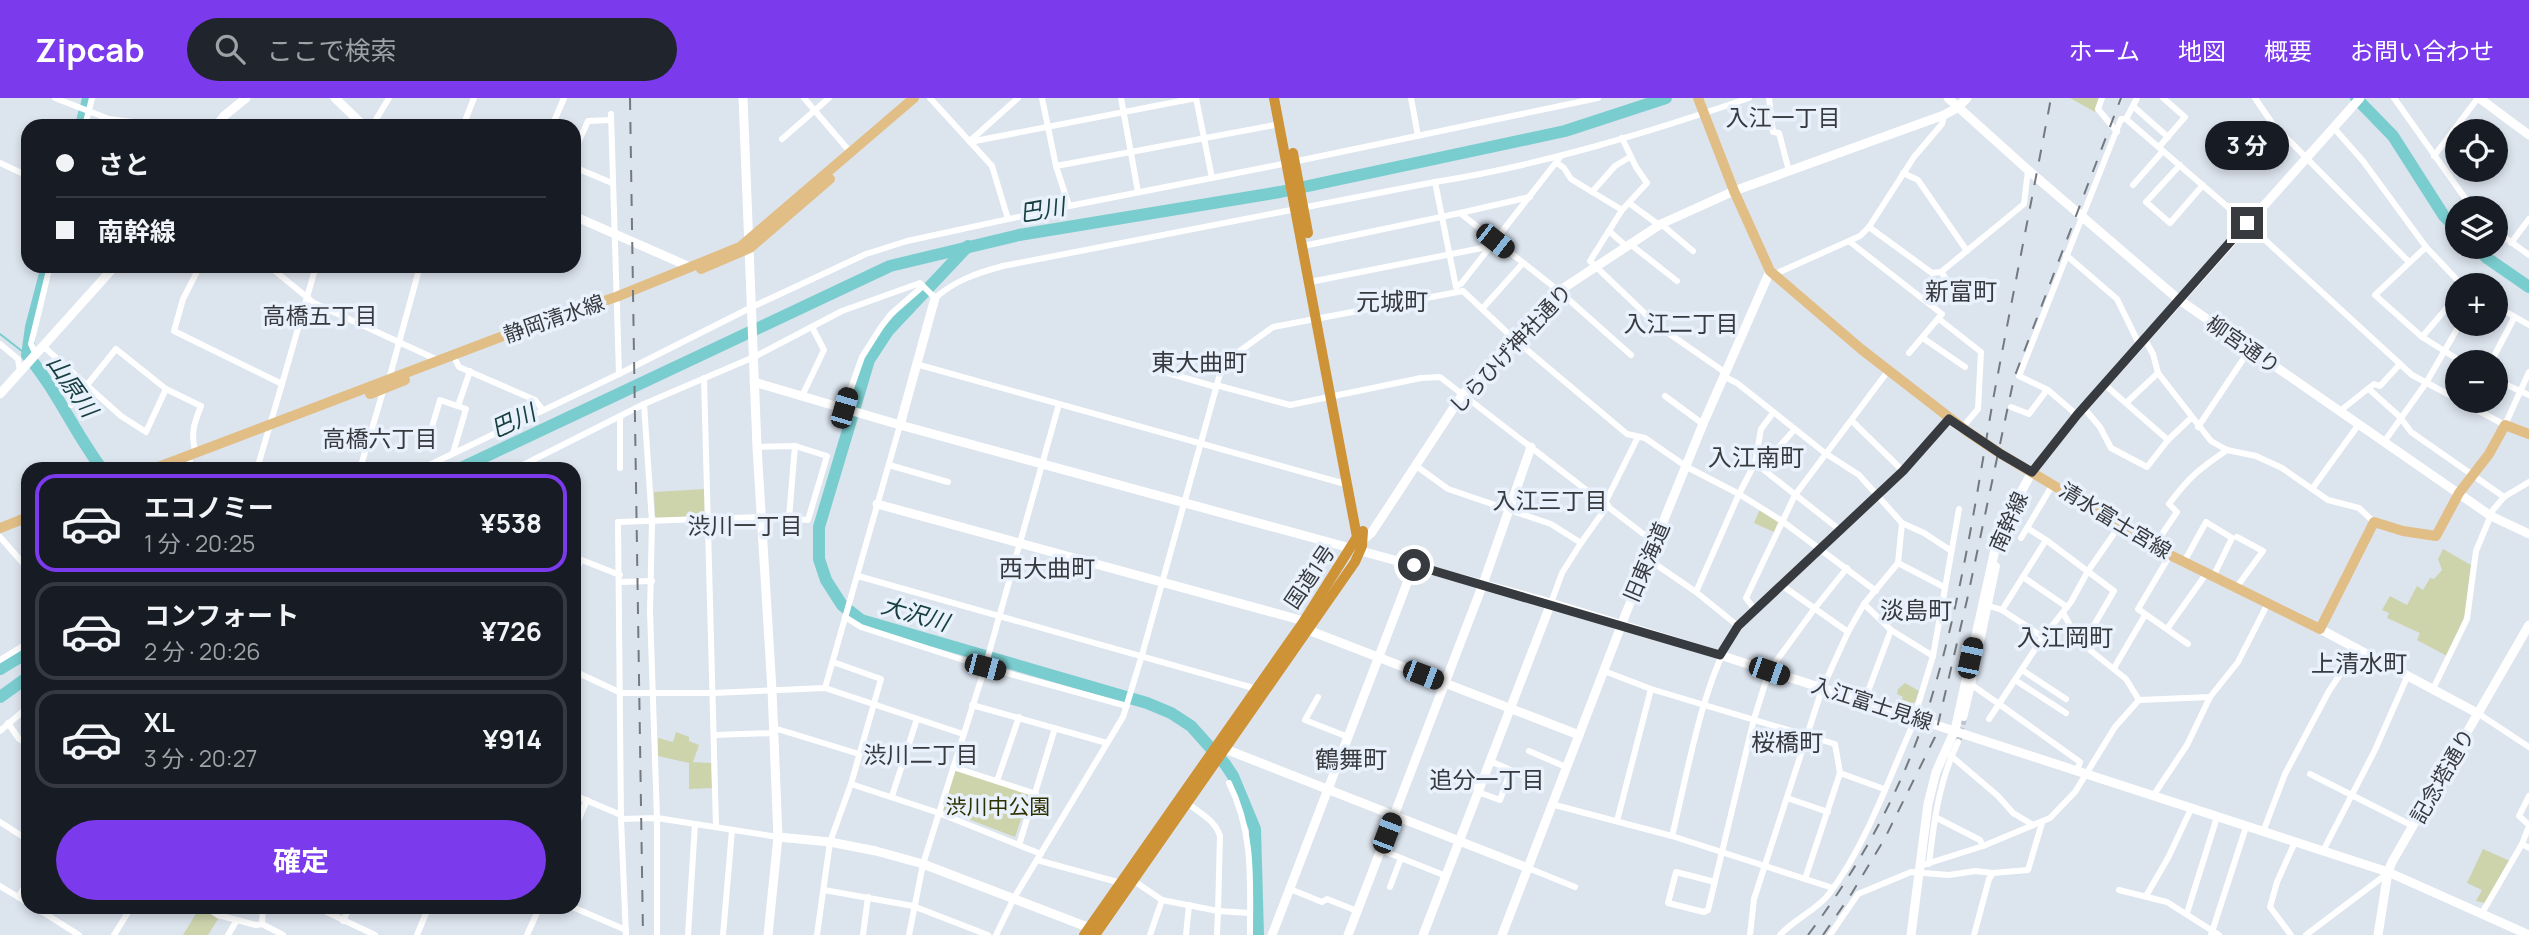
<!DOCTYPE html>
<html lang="ja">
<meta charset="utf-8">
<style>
:root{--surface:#171b24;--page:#20242c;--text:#f1f3f6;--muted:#9ea1a6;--line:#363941;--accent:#7c3aed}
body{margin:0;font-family:Manrope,"Noto Sans JP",sans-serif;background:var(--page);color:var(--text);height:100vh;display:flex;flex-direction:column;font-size:26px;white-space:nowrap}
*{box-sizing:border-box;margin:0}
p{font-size:23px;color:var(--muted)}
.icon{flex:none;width:38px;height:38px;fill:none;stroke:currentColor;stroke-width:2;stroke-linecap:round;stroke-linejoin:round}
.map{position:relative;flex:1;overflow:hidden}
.sheet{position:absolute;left:21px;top:364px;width:560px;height:452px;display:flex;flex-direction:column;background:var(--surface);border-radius:21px;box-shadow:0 4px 10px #0003}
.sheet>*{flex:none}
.hud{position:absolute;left:21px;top:21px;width:560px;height:154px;border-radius:21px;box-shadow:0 4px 10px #0003;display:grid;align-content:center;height:154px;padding:0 35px;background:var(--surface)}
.tools{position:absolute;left:2445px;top:21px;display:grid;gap:14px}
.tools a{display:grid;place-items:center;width:63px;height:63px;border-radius:50%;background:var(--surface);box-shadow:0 4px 10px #0003;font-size:35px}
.end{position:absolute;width:32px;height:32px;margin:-16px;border:9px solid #373a3e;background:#fff;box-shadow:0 0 0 4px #fff}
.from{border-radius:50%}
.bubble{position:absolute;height:49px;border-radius:24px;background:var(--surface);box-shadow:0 4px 10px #0003;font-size:23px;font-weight:700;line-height:49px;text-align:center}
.car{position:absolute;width:21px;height:42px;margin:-21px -10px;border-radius:9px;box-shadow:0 0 5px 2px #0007;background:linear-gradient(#222 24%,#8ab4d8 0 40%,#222 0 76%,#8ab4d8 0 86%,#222 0)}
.hud b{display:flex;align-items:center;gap:24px;height:66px;font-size:26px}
.hud b+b{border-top:2px solid var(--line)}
.hud i{width:18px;height:18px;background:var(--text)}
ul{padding:12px 0 0;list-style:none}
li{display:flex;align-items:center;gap:21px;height:98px;margin:0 14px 10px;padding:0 21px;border:4px solid var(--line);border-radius:21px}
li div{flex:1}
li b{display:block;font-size:26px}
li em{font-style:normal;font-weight:700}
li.current{border-color:var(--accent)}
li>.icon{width:63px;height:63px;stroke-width:1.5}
.button{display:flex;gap:14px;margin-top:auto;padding:14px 35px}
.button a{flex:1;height:80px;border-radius:42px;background:var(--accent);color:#fff;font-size:28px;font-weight:700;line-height:80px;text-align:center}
header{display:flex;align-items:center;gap:42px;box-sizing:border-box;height:98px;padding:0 35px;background:var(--accent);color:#fff}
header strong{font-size:33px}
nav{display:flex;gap:38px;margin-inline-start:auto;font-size:24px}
.search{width:490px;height:63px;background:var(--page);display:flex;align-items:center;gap:18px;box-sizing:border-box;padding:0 24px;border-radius:38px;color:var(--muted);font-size:26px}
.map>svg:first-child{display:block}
</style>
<header>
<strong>Zipcab</strong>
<div class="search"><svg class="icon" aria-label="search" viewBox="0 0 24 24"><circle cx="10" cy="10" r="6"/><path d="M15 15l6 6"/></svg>ここで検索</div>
<nav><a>ホーム</a><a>地図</a><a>概要</a><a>お問い合わせ</a></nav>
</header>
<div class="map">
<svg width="2529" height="837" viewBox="0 0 2529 837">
<rect width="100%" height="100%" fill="#dce4ee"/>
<g fill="#cdd4ac">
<path d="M2070,0H2099L2095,14Z"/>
<path d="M705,391L706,415L703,418L657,420L655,418L654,394Z"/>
<path d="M1760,411L1778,424L1774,434L1754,425Z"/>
<path d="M2443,451L2471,467L2465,517L2447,558L2417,542L2420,535L2387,520L2389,515L2382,512L2390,498L2407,507L2417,488L2423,492L2430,480L2434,481L2442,472L2438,461Z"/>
<path d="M1905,585L1919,593L1915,604L1909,606L1901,604L1903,599L1897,596L1898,591Z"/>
<path d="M676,634L689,639V643L699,647L693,664L711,665L712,690L689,691V665L658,658V640L673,644Z"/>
<path d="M955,670L1030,695L1015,739L942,711Z"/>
<path d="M2483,751L2510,763L2485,805L2476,803L2482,792L2467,785Z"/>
<path d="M200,809L218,821L208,837H183Z"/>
</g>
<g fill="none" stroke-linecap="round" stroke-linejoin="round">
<path stroke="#7acdcf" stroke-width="2" d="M0,236L27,257"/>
<g stroke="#7acdcf" stroke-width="12">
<path d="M2356,0L2393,38L2444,118L2457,131"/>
<path d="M86,9L88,0"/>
<path d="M81,28L84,15"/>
<path d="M968,148L888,233L869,262L819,429V461L826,482L842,507L861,522L1147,605L1171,615L1191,628L1225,666L1233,678L1255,731L1258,837"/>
<path d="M2475,149L2487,160L2529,189"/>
<path d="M47,168L31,229L27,257C57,292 74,334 102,371"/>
<path d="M459,371L890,168L1019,137L1280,94L1565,33L1666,0"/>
<path d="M0,571L28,554"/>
<path d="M0,599L28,579"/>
</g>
<path stroke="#bbc2cb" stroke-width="6" stroke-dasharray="6 3" stroke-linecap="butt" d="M1958,644L1964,620"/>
<g stroke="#fff" stroke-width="6">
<path d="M55,0L109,21L165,28"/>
<path d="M804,0L851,55"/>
<path d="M930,0L992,68L1008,121"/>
<path d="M1042,0L1056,68L1069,108"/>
<path d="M1121,0L1138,94"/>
<path d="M1196,0L1212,80"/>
<path d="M1411,0L1418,38"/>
<path d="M1769,0L1773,34L1779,35L1789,73"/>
<path d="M2102,0L2098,11L2117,34"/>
<path d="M2255,0L2272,25L2409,164"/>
<path d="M2394,0L2472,110"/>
<path d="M2134,9L2168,39"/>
<path d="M611,16L619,276"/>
<path d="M2126,21L2137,0"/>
<path d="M85,28L92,0"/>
<path d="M372,28L389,0"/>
<path d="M463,28L474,0"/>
<path d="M552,28L564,0"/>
<path d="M2333,29L2363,63L2426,149L2462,187"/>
<path d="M1622,40L1636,69L1647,85L1622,112L1590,163L1658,228L1726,275"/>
<path d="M782,41L829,0"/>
<path d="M971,42L1018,0"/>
<path d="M970,44L1196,0"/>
<path d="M2159,49L2185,19L2163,0"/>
<path d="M574,54L588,23L611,22"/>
<path d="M2434,58L2478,0"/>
<path d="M0,65L28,78"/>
<path d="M1557,65L1564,70L1571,81L1622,112"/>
<path d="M2180,67L2146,104L2170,125L2203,87"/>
<path d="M1056,68L1280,26"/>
<path d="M574,69L612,85"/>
<path d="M1903,75L1918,82L1967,153"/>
<path d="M1435,84L1456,189"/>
<path d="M2133,87L2163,53"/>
<path d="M1592,94L1615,68L1630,59"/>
<path d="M1629,105L1659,127"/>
<path d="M1460,115L1530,99"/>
<path d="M1661,126L1693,153"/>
<path d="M1869,129L1932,175L1941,174L2024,106L2028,72"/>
<path d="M1609,133L1626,148"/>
<path d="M2496,133L2529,157"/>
<path d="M1850,144L1942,216L1909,255"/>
<path d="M2511,145L2529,121"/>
<path d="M1630,146L1677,183"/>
<path d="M1303,148L1460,115L1559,193L1631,257"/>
<path d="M2426,149L2375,197L2422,239L2462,264"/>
<path d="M2066,157L2117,201L2139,246"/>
<path d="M200,168L183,201L174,233L282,286L316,168"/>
<path d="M269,168L314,205L440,263"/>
<path d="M1941,174L1957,196"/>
<path d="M1775,176L1860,138L1869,129L1914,59L1942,26L1944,17"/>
<path d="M1310,184L1492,148"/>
<path d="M923,188L935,200C956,182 977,175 1003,168L1435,84C1542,67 1647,35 1749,0"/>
<path d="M1456,188L1461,186L1561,58"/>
<path d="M2496,208L2529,227"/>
<path d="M1482,211L1523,165"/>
<path d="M1939,221L1981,254L1978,311L1962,330"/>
<path d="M2422,239L2457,198"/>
<path d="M1923,240L1965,269"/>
<path d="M2144,240L2153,256L2158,275L2211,343L2227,352L2256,358L2282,370L2328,402L2359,410L2374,424"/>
<path d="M0,246L18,261L20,274"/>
<path d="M44,249L121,318L146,334L166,291"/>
<path d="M36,257L31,246L50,168"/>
<path d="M456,263L459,269L535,302L543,312"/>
<path d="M2491,264L2514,220"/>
<path d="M916,266L1349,387"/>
<path d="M1168,275L1216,289"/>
<path d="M1725,279L1737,285L1825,355L1859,377L1902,425L1898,465L1864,506L1848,534L1822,591L1754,801L1750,837"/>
<path d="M704,280L716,729"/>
<path d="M389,281L420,168"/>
<path d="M2496,282L2529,297"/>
<path d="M2104,286L2168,342"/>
<path d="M1216,287L1290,307L1421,280L1440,279L1642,435L1656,443"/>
<path d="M2370,292L2400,319L2411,334L2504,399L2529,384"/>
<path d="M802,298L824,252L812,229"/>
<path d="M1665,298L1703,326"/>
<path d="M2460,303L2505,327L2529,274"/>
<path d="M2126,305L2158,275"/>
<path d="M644,306L652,424L650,513L657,720V837"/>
<path d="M71,307L116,251L166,291L201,308C194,325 190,337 196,355"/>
<path d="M458,308L470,273"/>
<path d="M2011,309L2029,316L2047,292"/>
<path d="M2083,309L2100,329L2111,350L2147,369L2168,342L2191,320"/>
<path d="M2340,313L2374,286L2380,288L2400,266"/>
<path d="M2077,317L2048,292L2019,278L2121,21H2126L2252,130L2412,277L2457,301"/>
<path d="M620,320V370"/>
<path d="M1852,323L1903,373"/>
<path d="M2198,329L2250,251"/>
<path d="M428,342L440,302L466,311L453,355"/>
<path d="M2384,344L2426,285L2460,226"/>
<path d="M190,363L191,371"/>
<path d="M1755,365L1840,432"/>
<path d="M889,367L948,384"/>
<path d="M1415,367L1448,391L1551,426L1581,445L1608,407"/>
<path d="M1761,369L1795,331"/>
<path d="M257,371L282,286"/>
<path d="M360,371L384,290"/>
<path d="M421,371L619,276L752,209L866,156L907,143L1069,108L1288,65L1598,0"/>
<path d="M515,371L644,306L754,259L842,213L920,185L923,188L891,216L881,229L862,259L844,310"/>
<path d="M2312,391L2359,326"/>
<path d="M1605,405L1638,339"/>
<path d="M789,420L795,348"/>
<path d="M1902,425L1924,435L1950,452"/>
<path d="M2027,430L2046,442L2114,493L2083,546"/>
<path d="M0,439L28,471"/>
<path d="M2021,440L2053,386"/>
<path d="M2154,448L2177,414L2169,406C2189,379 2199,371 2227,352"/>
<path d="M2170,457L2138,511L2188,546"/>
<path d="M574,459L620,477"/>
<path d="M1648,461L1696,494L1738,528"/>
<path d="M2184,464L2206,424L2232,440L2213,479"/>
<path d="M1898,465L1944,489"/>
<path d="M574,477L581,462"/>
<path d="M858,478L1257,591"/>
<path d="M2023,479L2067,509"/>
<path d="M620,484L652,483"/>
<path d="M1780,486L1848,534"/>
<path d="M2236,490L2263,453L2237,439"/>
<path d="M1696,494L1739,396L1755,365L1761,331L1773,315"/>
<path d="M1551,505L1562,475L1581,445"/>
<path d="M1864,506L1891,532L1933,558"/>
<path d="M1989,508L2002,512L2043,539"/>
<path d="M1755,512L1746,500L1795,397L1888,273"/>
<path d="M2002,512L2046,442"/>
<path d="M2063,515L2080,544L2126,581L2139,602"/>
<path d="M845,519L861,529L985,569L1127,608"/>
<path d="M2167,531L2206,476"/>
<path d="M0,562L28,545"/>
<path d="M2114,570L2145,517"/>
<path d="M2022,572L2066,601"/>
<path d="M574,573L621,595H713L825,590L963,636"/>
<path d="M1604,573L1651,591L1835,646L1840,675L1805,781"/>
<path d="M2015,582L2066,615"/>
<path d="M825,590L900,327"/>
<path d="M2433,591L2467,521L2476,453L2493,412L2504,399"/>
<path d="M1318,599L1305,622L1348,639"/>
<path d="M1864,604L1891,532"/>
<path d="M972,607L1107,645"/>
<path d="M1918,607L1933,558L1959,411"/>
<path d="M2479,616L2529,649"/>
<path d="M1964,620L1972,587"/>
<path d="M1989,621L1999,606L1972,587L1997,468L1991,464"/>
<path d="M8,625L19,641L28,646"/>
<path d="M774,630L859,656"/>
<path d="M0,633L28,609"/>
<path d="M714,637L774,635"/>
<path d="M1529,653L1566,669"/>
<path d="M1950,657L1998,698L2013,715L2033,727"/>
<path d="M1490,663L1522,677"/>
<path d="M953,669L1036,696"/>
<path d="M2077,673L2080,664L1999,606L2043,539L2071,504L2088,473L2120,427"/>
<path d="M1840,675L1884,691"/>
<path d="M1443,676L1480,691"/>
<path d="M2310,676L2413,728"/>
<path d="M997,683L1019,619"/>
<path d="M1229,685C1254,735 1250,783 1250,837"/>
<path d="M851,686L939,715L1041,756"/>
<path d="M1478,694L1500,702L1511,672"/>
<path d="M574,697L621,717"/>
<path d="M892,698L917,621"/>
<path d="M2153,698L2187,647L2210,599"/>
<path d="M2529,698L2519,718L2529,727"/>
<path d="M1787,700L1828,714"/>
<path d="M1187,705C1200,715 1215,722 1220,738L1218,813L1250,815"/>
<path d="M1551,706L1672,738L1833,790"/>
<path d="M1935,719L1980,742L1983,748"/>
<path d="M621,721L657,720L778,739"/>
<path d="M1617,723L1651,591"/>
<path d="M0,724L28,742"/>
<path d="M2529,728L2522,746L2529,750"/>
<path d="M574,732L587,702"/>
<path d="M2263,734L2285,676L2329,593L2357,551"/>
<path d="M1672,738C1688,674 1702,582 1738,528L1903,373L1949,321"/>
<path d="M1019,747L1055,630"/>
<path d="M1381,752L1446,778"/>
<path d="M2323,753L2375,652L2408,577"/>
<path d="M1037,762L1121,785"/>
<path d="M1929,766C1934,723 1939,683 1958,644"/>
<path d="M1920,768L1983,748L2050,720L2075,694L2115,629L2139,602L2210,599L2238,564L2268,505"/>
<path d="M1528,770L1575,789"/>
<path d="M1134,783L1162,802L1218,813L1217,837"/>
<path d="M1715,784L1676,774L1668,805L1704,814L1708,812L1754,621L1769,573L1815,510L1847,470"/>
<path d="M0,788L28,805"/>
<path d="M1390,789L1401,760"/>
<path d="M1290,791L1322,804L1327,801L1357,813"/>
<path d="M824,792L913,808L988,837"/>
<path d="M2119,792L2167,804L2219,837"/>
<path d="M2146,798L2168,760L2191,711"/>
<path d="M18,799L28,784"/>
<path d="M33,808L79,837"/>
<path d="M205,808L218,817L256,827L262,826L283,837"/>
<path d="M314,808L375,837"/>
<path d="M570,808L626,832"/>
<path d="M2187,815L2217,719"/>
<path d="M2482,815L2522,746"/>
<path d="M343,823L350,808"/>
<path d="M262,826L263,808"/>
<path d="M114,837L132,808"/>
<path d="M228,837L237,822"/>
<path d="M417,837L429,808"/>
<path d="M527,837L540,808"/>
<path d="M626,837L621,721L618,424L761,419L808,422L827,358L795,348L757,349"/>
<path d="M688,837L695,726"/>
<path d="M723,837L732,732"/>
<path d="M817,837L830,744L851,686L881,581L833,564"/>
<path d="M863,837L868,799"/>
<path d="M909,837L923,766L985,569L1059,306"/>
<path d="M996,837L1014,800L1123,619L1142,557L1223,265L1273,229L1463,193L1514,241L1627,336L1645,340L1687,369L1739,396L1782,423L1876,493"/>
<path d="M1150,837L1162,802"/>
<path d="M1186,837L1189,807"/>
<path d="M1780,837C1794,821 1817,812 1829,796C1865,749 1887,685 1911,631"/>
<path d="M1830,837L1858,796L1911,774L1949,777L1975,773L1993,775"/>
<path d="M1974,837L1989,781L1993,775L2028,772L2042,725"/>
<path d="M2211,837L2246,729"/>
<path d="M2291,837L2270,809L2277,784L2295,744"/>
<path d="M2306,837L2388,775"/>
</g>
<g stroke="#fff" stroke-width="9">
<path d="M335,0L364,28"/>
<path d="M743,0L757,349L772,592L778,739L768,837"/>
<path d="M1948,0L2028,72L2178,201L2491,418L2529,436"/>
<path d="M2479,0L2529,37"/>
<path d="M216,28L224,18L246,0"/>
<path d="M574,118L690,169"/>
<path d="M754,284L900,327L1551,505L1720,557L2388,774L2529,837"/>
<path d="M0,296L115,168"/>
<path d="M900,327L935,200"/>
<path d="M877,406L1304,523"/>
<path d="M1359,440L1364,441L1372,434L1462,297L1559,193L1661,126L1734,93L1944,17L1957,10L1967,0"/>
<path d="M2320,531L2479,616"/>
<path d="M1308,532L1579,637"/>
<path d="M1225,651L1528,770"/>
<path d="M778,739L830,744L876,753L923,766L1090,830"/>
<path d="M1272,837L1414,467"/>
<path d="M1348,837L1483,486L1531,349"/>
<path d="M1423,837L1551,505"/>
<path d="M1502,837L1626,515L1703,326L1770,173"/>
<path d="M1911,837L1928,706L1936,674L1955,632L1996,447L2009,416L2032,374L2077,317L2360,0"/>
<path d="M2378,837L2388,774L2392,764L2529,527"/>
</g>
<g stroke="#e2be87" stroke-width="10">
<path d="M1698,0L1734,93L1770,173L1861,251L1968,334L2001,356L2170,457L2320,531L2374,424L2403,433L2436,438L2459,395L2489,356L2505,327L2529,336"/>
<path d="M701,171L750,150L830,81"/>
<path d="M370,296L405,282"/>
<path d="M153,371L532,227L616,199L740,149L914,0"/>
<path d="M0,430L28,419"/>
</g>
<g stroke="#ce9237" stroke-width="10">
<path d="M1293,55L1308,135"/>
<path d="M1084,837L1304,523L1357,439L1274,0"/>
<path d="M1095,837L1355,464L1362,448L1363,433"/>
</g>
<g stroke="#74797f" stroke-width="2" stroke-dasharray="12 12" stroke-linecap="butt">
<path d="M630,0L643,837"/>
<path d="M1808,837C1862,766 1906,684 1932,598C1961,502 1976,401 1993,302C2012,201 2032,101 2051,0"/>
<path d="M1823,837L1852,795L1885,740L1935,639L1967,502L2014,280L2121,0"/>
</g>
</g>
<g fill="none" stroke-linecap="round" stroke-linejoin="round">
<path stroke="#373a3e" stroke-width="9" d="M1414,467L1720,557L1738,528L1903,373L1949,321L2001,356L2032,374L2077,317L2247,125"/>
</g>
<g text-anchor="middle" stroke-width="7" stroke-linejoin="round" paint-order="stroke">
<g font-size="21" fill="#373a3e" stroke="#e9f1fc">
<text transform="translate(554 221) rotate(-19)" y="7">静岡清水線</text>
<text transform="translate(2243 247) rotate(35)" y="7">柳宮通り</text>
<text transform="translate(1511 251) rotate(-47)" y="7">しらひげ神社通り</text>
<text transform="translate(2115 423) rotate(31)" y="7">清水富士宮線</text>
<text transform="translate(2009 424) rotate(-66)" y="7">南幹線</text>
<text transform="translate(1647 464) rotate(-67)" y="7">旧東海道</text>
<text transform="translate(1310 479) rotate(-56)" y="7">国道1号</text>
<text transform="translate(1872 606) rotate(18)" y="7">入江富士見線</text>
<text transform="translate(2443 678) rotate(-60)" y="7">記念塔通り</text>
</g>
<g font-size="21" fill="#2e3202" stroke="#e9f1fc">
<text x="998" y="716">渋川中公園</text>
</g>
<g font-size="23" fill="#373a3e" stroke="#e9f1fc">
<text x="1783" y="28">入江一丁目</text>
<text x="320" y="226">高橋五丁目</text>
<text x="1681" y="234">入江二丁目</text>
<text x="380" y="349">高橋六丁目</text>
<text x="1550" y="411">入江三丁目</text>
<text x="745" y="436">渋川一丁目</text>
<text x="921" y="665">渋川二丁目</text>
<text x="1487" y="690">追分一丁目</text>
</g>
<g font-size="23" font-style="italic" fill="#184041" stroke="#e9f1fc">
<text transform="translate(1042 112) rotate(-10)" y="8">巴川</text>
<text transform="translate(72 288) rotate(55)" y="8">山原川</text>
<text transform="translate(513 323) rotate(-25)" y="8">巴川</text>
<text transform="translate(915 516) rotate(16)" y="8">大沢川</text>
</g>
<g font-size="24" fill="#373a3e" stroke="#e9f1fc">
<text x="1961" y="202">新富町</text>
<text x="1392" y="212">元城町</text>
<text x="1199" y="273">東大曲町</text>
<text x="1756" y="368">入江南町</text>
<text x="1047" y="479">西大曲町</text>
<text x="1916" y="521">淡島町</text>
<text x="2065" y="548">入江岡町</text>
<text x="2359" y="574">上清水町</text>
<text x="1787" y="653">桜橋町</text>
<text x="1351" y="670">鶴舞町</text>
</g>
</g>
</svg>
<div class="tools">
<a><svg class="icon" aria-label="locate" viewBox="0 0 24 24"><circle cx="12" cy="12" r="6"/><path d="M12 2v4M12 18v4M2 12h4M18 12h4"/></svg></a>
<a><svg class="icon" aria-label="layers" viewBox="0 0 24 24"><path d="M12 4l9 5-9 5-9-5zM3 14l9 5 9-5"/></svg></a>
<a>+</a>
<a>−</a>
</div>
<i class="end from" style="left:1414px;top:467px"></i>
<i class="end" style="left:2247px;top:125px"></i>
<div class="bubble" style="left:2205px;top:23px;width:84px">3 分</div>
<i class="car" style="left:1495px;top:143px;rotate:128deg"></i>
<i class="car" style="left:844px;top:310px;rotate:16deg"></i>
<i class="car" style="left:1970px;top:560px;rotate:12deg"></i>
<i class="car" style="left:985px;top:569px;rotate:105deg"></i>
<i class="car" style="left:1769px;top:573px;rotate:109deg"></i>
<i class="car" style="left:1423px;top:577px;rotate:111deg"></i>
<i class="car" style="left:1387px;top:735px;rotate:21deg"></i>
<div class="hud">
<b><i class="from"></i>さと</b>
<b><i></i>南幹線</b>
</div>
<section class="sheet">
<ul>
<li class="current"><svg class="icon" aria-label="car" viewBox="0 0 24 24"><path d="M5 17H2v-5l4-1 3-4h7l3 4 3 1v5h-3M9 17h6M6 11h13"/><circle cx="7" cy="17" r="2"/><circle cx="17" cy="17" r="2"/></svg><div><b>エコノミー</b><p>1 分 · 20:25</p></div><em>¥538</em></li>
<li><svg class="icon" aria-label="car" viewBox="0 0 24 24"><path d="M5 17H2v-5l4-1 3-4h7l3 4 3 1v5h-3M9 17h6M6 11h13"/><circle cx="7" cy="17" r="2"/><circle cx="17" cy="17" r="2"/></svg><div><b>コンフォート</b><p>2 分 · 20:26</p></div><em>¥726</em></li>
<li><svg class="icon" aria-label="car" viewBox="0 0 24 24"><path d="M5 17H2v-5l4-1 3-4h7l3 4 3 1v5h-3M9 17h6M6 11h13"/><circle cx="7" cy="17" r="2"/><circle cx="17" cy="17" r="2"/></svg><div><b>XL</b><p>3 分 · 20:27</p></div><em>¥914</em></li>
</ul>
<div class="button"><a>確定</a></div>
</section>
</div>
